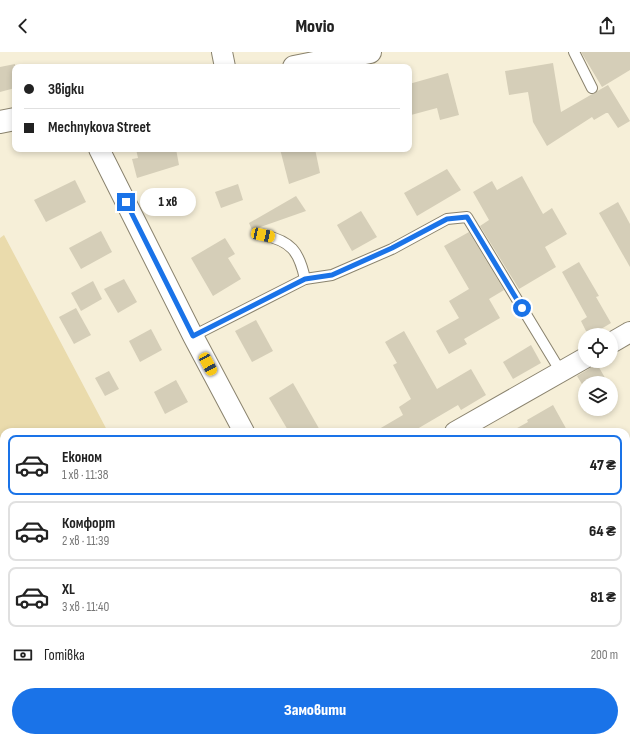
<!DOCTYPE html>
<html lang="uk">
<meta charset="utf-8">
<style>
:root{--surface:#fff;--page:#f2f2f2;--text:#222;--muted:#767676;--line:#e0e0e0;--accent:#1a73e8}
body{margin:0;font-family:"Sofia Sans Condensed",sans-serif;background:var(--page);color:var(--text);height:100vh;display:flex;flex-direction:column;font-size:15px;white-space:nowrap}
*{box-sizing:border-box;margin:0}
p{font-size:13px;color:var(--muted)}
.icon{flex:none;width:22px;height:22px;fill:none;stroke:currentColor;stroke-width:2;stroke-linecap:round;stroke-linejoin:round}
.map{position:relative;flex:1;overflow:hidden}
.details{position:absolute;left:0px;top:376px;width:630px;height:314px;display:flex;flex-direction:column;background:var(--surface);border-radius:12px 12px 0 0;box-shadow:0 2px 6px #0003}
.details>*{flex:none}
.hud{position:absolute;left:12px;top:12px;width:400px;height:88px;border-radius:8px;box-shadow:0 2px 6px #0003;display:grid;align-content:center;height:88px;padding:0 12px;background:var(--surface)}
.controls{position:absolute;left:578px;top:276px;display:grid;gap:8px}
.controls a{display:grid;place-items:center;width:40px;height:40px;border-radius:50%;background:var(--surface);box-shadow:0 2px 6px #0003;font-size:20px}
.end{position:absolute;width:18px;height:18px;margin:-9px;border:5px solid #1a73e8;background:#fff;box-shadow:0 0 0 2px #fff}
.from{border-radius:50%}
.bubble{position:absolute;height:28px;border-radius:14px;background:var(--surface);box-shadow:0 2px 6px #0003;font-size:13px;font-weight:800;line-height:28px;text-align:center}
.car{position:absolute;width:12px;height:24px;margin:-12px -6px;border-radius:5px;box-shadow:0 0 3px 1px #0007;background:linear-gradient(#f5c518 24%,#345 0 40%,#f5c518 0 76%,#345 0 86%,#f5c518 0)}
.hud b{display:flex;align-items:center;gap:14px;height:38px;font-size:15px}
.hud b+b{border-top:1px solid var(--line)}
.hud i{width:10px;height:10px;background:var(--text)}
ul{padding:7px 0 0;list-style:none}
li{display:flex;align-items:center;gap:12px;height:60px;margin:0 8px 6px;padding:0 4px;border:2px solid var(--line);border-radius:8px}
li div{flex:1}
li b{display:block;font-size:15px}
li em{font-style:normal;font-weight:800}
li.on{border-color:var(--accent)}
li>.icon{width:36px;height:36px;stroke-width:1.5}
.pay{display:flex;align-items:center;gap:10px;height:44px;padding:0 12px;font-size:15px}
.pay p{margin-inline-start:auto}
.action{display:flex;gap:8px;margin-top:auto;padding:8px 12px}
.action a{flex:1;height:46px;border-radius:24px;background:var(--accent);color:#fff;font-size:16px;font-weight:800;line-height:46px;text-align:center}
header{display:flex;justify-content:space-between;align-items:center;height:52px;padding:0 12px;background:var(--surface);font-size:18px;font-weight:800}
.map>svg:first-child{display:block}
</style>
<header><svg class="icon" aria-label="back" viewBox="0 0 24 24"><path d="M15 5l-7 7 7 7"/></svg>Movio<svg class="icon" aria-label="share" viewBox="0 0 24 24"><path d="M12 15V3M7 8l5-5 5 5M5 13v7h14v-7"/></svg></header>
<div class="map">
<svg width="630" height="690" viewBox="0 0 630 690">
<rect width="100%" height="100%" fill="#f6efd8"/>
<path fill="#ece2c4" d="M630,426V646L626,648V429Z"/>
<path fill="#eadbac" d="M4,183L108,380H4V519L0,521V186Z"/>
<g fill="#d5ceb8">
<path d="M581,0H630V18L602,35Z"/>
<path d="M553,11L561,60L608,33L630,69L618,76L608,61H606L594,68L592,65L547,94L533,70L528,40L509,43L505,19Z"/>
<path d="M15,12V36L0,40V15Z"/>
<path d="M448,21L459,63L440,68L437,56L411,63L409,55V32Z"/>
<path d="M136,97H176L179,113L137,126L132,107L138,106Z"/>
<path d="M280,97H315L320,121L289,132Z"/>
<path d="M447,117L461,138L417,164L404,141Z"/>
<path d="M522,124L543,162L552,156L567,182L545,195L556,215L519,237L480,174L489,168L473,140L492,129L497,138Z"/>
<path d="M75,128L86,150L46,170L34,148Z"/>
<path d="M238,132L243,148L221,156L215,140Z"/>
<path d="M296,144L306,159L252,178L249,171Z"/>
<path d="M618,150L630,172V215L599,161Z"/>
<path d="M361,159L377,185L352,199L337,173Z"/>
<path d="M101,179L112,200L81,217L69,196Z"/>
<path d="M469,180L504,238L489,247L500,266L464,287L467,292L449,302L436,279L459,266L449,249L469,237L444,194Z"/>
<path d="M225,186L235,202L228,206L241,227L213,244L191,206Z"/>
<path d="M579,210L599,244L596,245L611,271L591,283H588L581,269L587,265L562,220Z"/>
<path d="M124,227L137,250L118,261L104,237Z"/>
<path d="M93,229L102,247L81,259L71,241Z"/>
<path d="M76,256L91,283L74,292L59,265Z"/>
<path d="M256,268L273,299L252,310L235,279Z"/>
<path d="M151,277L162,298L140,310L129,289Z"/>
<path d="M404,279L437,337L471,317L486,343L461,358L458,353L412,380H374L403,363L399,355L411,347L393,313L397,311L385,290Z"/>
<path d="M531,293L541,311L513,327L503,310Z"/>
<path d="M597,312L608,331H585V337L577,324Z"/>
<path d="M109,319L119,337L105,344L95,326Z"/>
<path d="M176,328L188,350L165,362L154,340Z"/>
<path d="M293,331L321,380H289L269,346Z"/>
<path d="M553,353L568,380H510L528,370L527,368Z"/>
</g>
<g fill="none" stroke-linecap="round" stroke-linejoin="round">
<g stroke="#8a836e" stroke-width="12">
<g id="service">
<path d="M574,0L592,36"/>
<path d="M305,227L332,223L392,197L447,167L467,165L561,320"/>
<path d="M193,284L305,227C299,199 291,189 263,183"/>
<path d="M626,649L630,646"/>
<path d="M158,686L160,690"/>
<path d="M571,690L576,686"/>
</g>
</g>
<g stroke="#8a836e" stroke-width="22">
<g id="minor">
<path d="M222,0L225,15"/>
<path d="M99,97L193,284L244,380"/>
<path d="M611,291L630,280"/>
<path d="M455,380L585,306"/>
<path d="M407,686L409,690"/>
</g>
</g>
<g stroke="#8a836e" stroke-width="24">
<g id="tertiary">
<path d="M294,15L370,0"/>
<path d="M0,70L15,67"/>
</g>
</g>
<use href="#service" stroke="#fff" stroke-width="10"/>
<use href="#minor" stroke="#fff" stroke-width="20"/>
<use href="#tertiary" stroke="#fff" stroke-width="22"/>
</g>
<g fill="none" stroke-linecap="round" stroke-linejoin="round">
<path stroke="#1a73e8" stroke-width="5" d="M126,150L193,284L305,227L332,223L392,196L447,167L467,165L522,256"/>
</g>
</svg>
<div class="controls">
<a><svg class="icon" aria-label="locate" viewBox="0 0 24 24"><circle cx="12" cy="12" r="6"/><path d="M12 2v4M12 18v4M2 12h4M18 12h4"/></svg></a>
<a><svg class="icon" aria-label="layers" viewBox="0 0 24 24"><path d="M12 4l9 5-9 5-9-5zM3 14l9 5 9-5"/></svg></a>
</div>
<i class="end from" style="left:522px;top:256px"></i>
<i class="end" style="left:126px;top:150px"></i>
<div class="bubble" style="left:140px;top:136px;width:56px">1 хв</div>
<i class="car" style="left:263px;top:183px;rotate:102deg"></i>
<i class="car" style="left:208px;top:312px;rotate:152deg"></i>
<div class="hud">
<b><i class="from"></i>Звідки</b>
<b><i></i>Mechnykova Street</b>
</div>
<section class="details">
<ul>
<li class="on"><svg class="icon" aria-label="car" viewBox="0 0 24 24"><path d="M5 17H2v-5l4-1 3-4h7l3 4 3 1v5h-3M9 17h6M6 11h13"/><circle cx="7" cy="17" r="2"/><circle cx="17" cy="17" r="2"/></svg><div><b>Економ</b><p>1 хв · 11:38</p></div><em>47 ₴</em></li>
<li><svg class="icon" aria-label="car" viewBox="0 0 24 24"><path d="M5 17H2v-5l4-1 3-4h7l3 4 3 1v5h-3M9 17h6M6 11h13"/><circle cx="7" cy="17" r="2"/><circle cx="17" cy="17" r="2"/></svg><div><b>Комфорт</b><p>2 хв · 11:39</p></div><em>64 ₴</em></li>
<li><svg class="icon" aria-label="car" viewBox="0 0 24 24"><path d="M5 17H2v-5l4-1 3-4h7l3 4 3 1v5h-3M9 17h6M6 11h13"/><circle cx="7" cy="17" r="2"/><circle cx="17" cy="17" r="2"/></svg><div><b>XL</b><p>3 хв · 11:40</p></div><em>81 ₴</em></li>
</ul>
<div class="pay"><svg class="icon" aria-label="cash" viewBox="0 0 24 24"><path d="M3 7h18v10H3z"/><circle cx="12" cy="12" r="2"/></svg>Готівка<p>200 m</p></div>
<div class="action"><a>Замовити</a></div>
</section>
</div>
